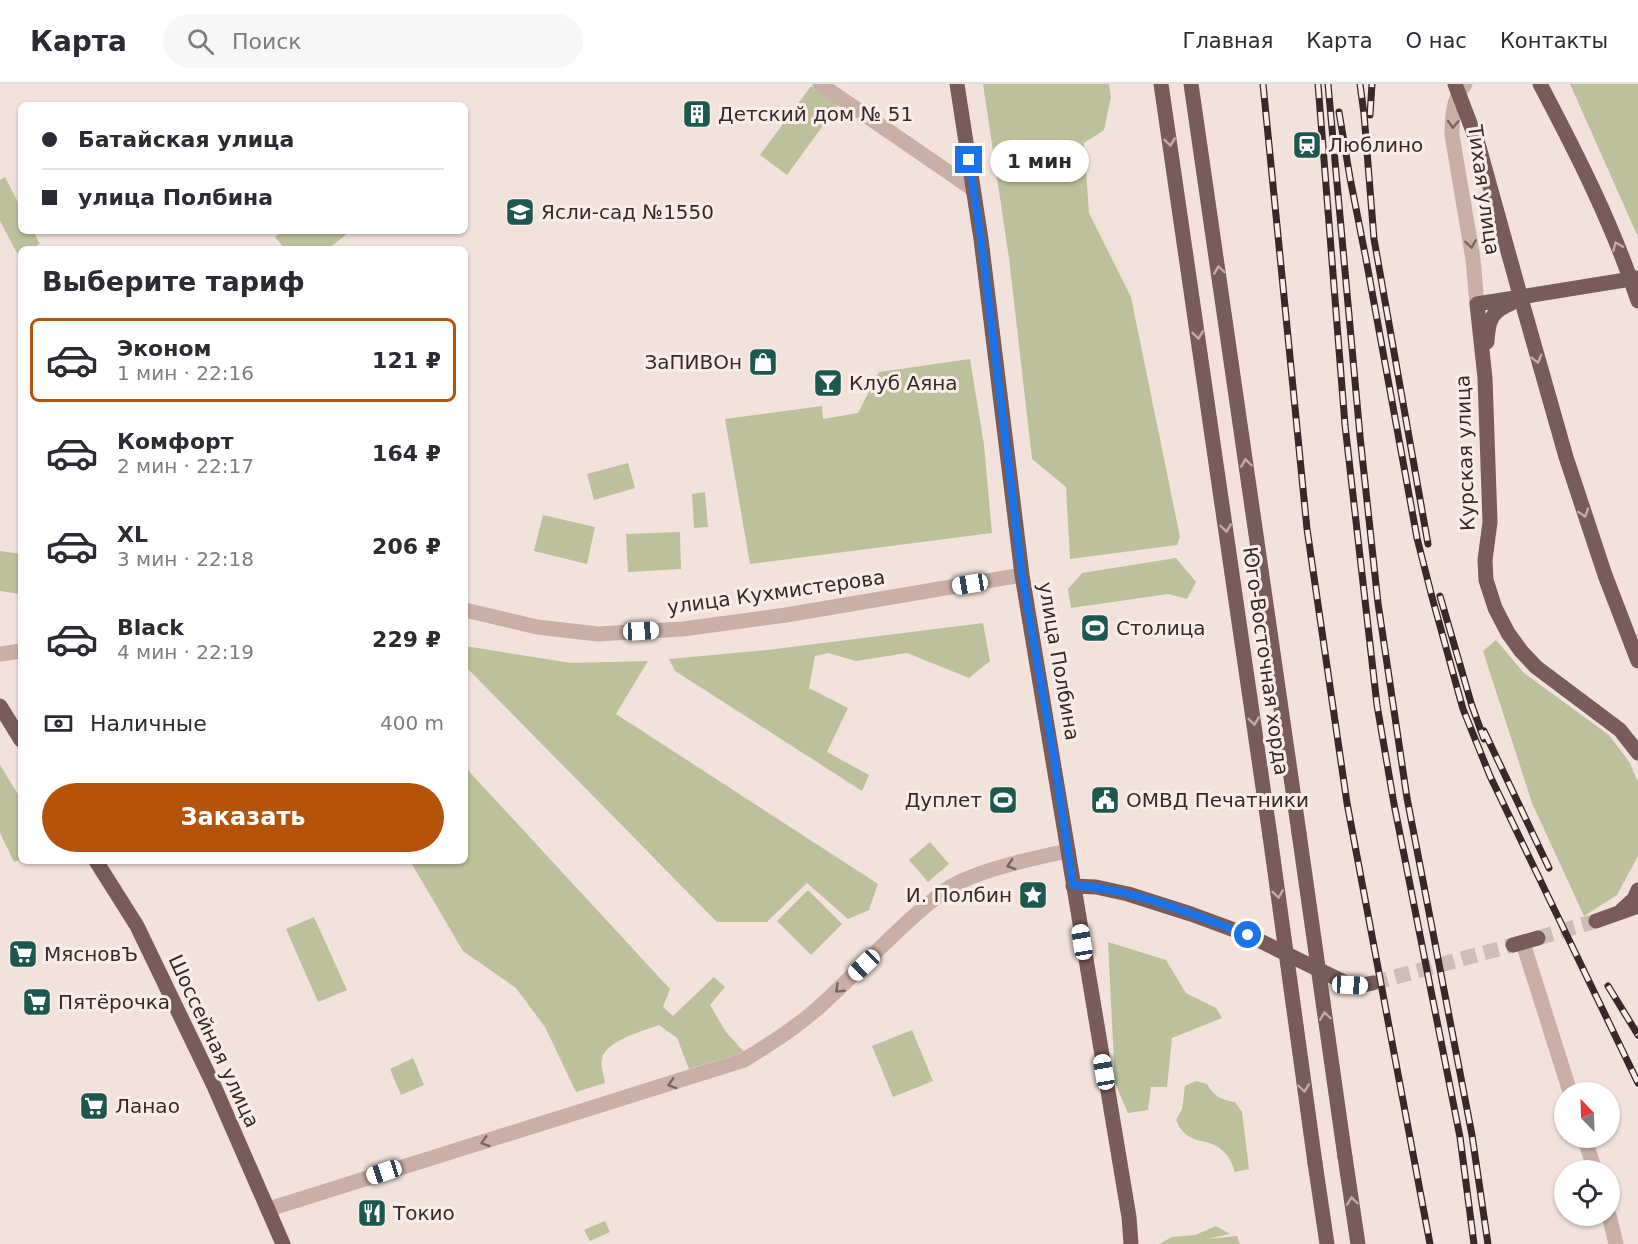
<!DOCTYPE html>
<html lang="ru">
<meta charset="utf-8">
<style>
:root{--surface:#fff;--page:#f7f7f7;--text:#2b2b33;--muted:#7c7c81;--line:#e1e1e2;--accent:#b45309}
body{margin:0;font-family:"DejaVu Sans",sans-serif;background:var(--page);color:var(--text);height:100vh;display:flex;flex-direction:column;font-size:22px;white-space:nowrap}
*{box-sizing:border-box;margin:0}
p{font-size:20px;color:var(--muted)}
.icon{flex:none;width:33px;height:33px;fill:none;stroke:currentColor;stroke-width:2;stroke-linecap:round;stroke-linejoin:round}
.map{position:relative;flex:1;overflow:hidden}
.panel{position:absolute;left:18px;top:162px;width:450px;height:618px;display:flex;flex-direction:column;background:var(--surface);border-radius:9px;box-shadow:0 2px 4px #0004}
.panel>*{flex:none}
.hud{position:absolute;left:18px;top:18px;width:450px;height:132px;border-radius:9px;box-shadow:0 2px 4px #0004;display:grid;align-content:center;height:132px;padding:0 24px;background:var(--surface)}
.needle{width:39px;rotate:337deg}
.tools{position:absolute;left:1554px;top:998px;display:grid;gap:12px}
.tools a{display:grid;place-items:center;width:66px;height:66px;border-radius:50%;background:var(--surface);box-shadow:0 2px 4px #0004;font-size:30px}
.end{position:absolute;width:27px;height:27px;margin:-14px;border:8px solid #1a73e8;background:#fff;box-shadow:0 0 0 3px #fff}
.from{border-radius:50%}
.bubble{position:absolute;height:42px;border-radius:21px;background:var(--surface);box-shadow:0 2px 4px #0004;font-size:20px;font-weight:800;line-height:42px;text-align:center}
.car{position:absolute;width:18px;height:36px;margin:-18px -9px;border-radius:8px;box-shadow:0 0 4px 2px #0007;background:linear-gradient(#fff 24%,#345 0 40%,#fff 0 76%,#345 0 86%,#fff 0)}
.hud b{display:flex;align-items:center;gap:21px;height:57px;font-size:22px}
.hud b+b{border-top:2px solid var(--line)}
.hud i{width:15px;height:15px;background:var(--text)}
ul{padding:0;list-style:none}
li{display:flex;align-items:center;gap:18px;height:84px;margin:0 12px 9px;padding:0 12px;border:3px solid transparent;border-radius:9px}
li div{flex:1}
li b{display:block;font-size:22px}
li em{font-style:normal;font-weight:800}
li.active{border-color:var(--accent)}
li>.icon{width:54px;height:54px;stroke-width:1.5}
h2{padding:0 24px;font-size:27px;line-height:72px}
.pay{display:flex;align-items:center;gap:15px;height:66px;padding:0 24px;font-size:22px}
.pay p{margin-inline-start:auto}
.primary-button{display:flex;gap:12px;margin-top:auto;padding:12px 24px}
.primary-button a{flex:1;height:69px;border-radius:36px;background:var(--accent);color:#fff;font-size:24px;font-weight:800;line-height:69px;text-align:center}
header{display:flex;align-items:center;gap:36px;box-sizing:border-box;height:84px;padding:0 30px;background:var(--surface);border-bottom:2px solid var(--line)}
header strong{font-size:28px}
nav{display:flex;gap:33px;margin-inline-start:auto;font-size:21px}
.search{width:420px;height:54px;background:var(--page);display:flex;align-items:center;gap:15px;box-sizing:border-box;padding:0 21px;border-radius:33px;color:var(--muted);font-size:22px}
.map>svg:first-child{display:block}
</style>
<header>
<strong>Карта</strong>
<div class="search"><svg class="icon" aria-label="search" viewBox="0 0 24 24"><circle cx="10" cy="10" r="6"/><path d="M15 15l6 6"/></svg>Поиск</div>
<nav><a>Главная</a><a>Карта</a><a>О нас</a><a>Контакты</a></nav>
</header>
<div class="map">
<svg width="1638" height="1160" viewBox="0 0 1638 1160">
<rect width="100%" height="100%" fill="#f2e2db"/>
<g fill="#bdc19b">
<path d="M983,0H1109L1111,13L1104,46L1084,59L1089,129L1131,213L1180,453L1177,461L1070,475L1066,403L1032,375L1009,174Z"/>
<path d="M1570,0H1638V153Z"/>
<path d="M811,2L838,21L787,91L760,71Z"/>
<path d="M5,93L21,124V147H33L40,160L30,165H21V170L18,171L0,137V96Z"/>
<path d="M282,147H347L348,149L328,165H285L275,153Z"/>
<path d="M970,275L984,361L992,449L750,480L725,335L822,322L823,335L858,329L879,288Z"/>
<path d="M628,379L635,404L594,416L587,390Z"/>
<path d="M705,408L708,443L694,444L692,410Z"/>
<path d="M543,431L595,443L587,480L534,467Z"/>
<path d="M680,448L681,485L628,488L626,450Z"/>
<path d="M0,467L21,470L19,510L0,507Z"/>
<path d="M1176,474L1196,498L1187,515L1168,510L1071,524L1068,505L1082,489Z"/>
<path d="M983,539L990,577L969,594L907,569L856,577L828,569L815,572L809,604L848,624L827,668L869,691L862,707L675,587L669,575L767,566Z"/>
<path d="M1496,556L1524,589L1609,651L1630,679L1638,698V772L1617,811L1584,832L1532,719L1483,567Z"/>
<path d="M465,562L571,579L648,577L616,630L878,800L869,826L848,835L807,799L767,838H717L465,582Z"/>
<path d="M0,681L21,715V775L14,778L0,749Z"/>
<path d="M465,683L670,905L663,923L673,932L714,893L725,903L710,921L726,948L744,968L689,985L677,954L659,941C645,946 606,957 602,974C600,981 604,992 605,999L576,1008L545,943L516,904L463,867L410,777H465Z"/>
<path d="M930,758L949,780L928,798L909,776Z"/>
<path d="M808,806L842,840L811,871L777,837Z"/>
<path d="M314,833L347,906L318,918L286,845Z"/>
<path d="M1108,858L1166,876L1186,909L1216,924L1222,934L1172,954L1167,1003H1151L1148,1026L1128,1029L1115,999Z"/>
<path d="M912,946L933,997L893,1013L872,962Z"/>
<path d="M413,974L424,1001L401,1011L390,985Z"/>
<path d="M1196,997L1207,1000C1214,1012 1221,1016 1235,1018L1242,1028L1249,1085L1235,1088C1233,1082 1230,1075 1226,1070C1209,1050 1188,1065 1176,1036L1182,1025L1185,1002Z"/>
<path d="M605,1137L610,1148L590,1157L584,1146Z"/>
<path d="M1216,1142L1230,1150L1207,1155L1237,1152L1240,1160H1159L1172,1153L1195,1151Z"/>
</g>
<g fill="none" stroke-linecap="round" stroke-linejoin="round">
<g stroke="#ccbdb7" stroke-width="15" stroke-dasharray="15 8" stroke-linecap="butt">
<path d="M1538,854L1596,837"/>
<path d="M1373,899L1513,861"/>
</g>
<g stroke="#caafa7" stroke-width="15">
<path d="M820,0L973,105"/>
<path d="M1465,0C1453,15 1452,33 1452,51L1473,175L1477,220"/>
<path d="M465,526L537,543L598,550L683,545L786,531L1022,491"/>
<path d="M0,570L21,567"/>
<path d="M1523,859L1570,1008"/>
<path d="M1584,1053L1595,1086"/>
<path d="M269,1125L744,976C775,957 806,937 832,911C864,881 894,848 928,820C935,815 942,808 950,803C980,786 1033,774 1068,767"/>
<path d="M1609,1131L1616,1160"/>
</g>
<g stroke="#795c59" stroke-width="15">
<path d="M957,0L981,155L1022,491L1129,1133L1131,1160"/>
<path d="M1161,0L1270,752"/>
<path d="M1191,0L1299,749"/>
<path d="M1638,194L1477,220L1485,294L1490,438L1485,476L1486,496L1495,524L1508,549L1521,567L1536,583L1620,646L1638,669"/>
<path d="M1522,218L1566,373L1605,491L1638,577"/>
<path d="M1487,258C1488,237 1491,227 1512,219"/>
<path d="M0,622L21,656"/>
<path d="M96,777L137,842L214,1002L283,1160"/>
<path d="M1073,802L1096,803L1128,810L1191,830L1248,851L1350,901H1363L1373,899"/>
<path d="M1622,826L1634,815L1638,806"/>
<path d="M1596,837L1638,822"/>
<path d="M1513,861L1538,854"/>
<path d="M1345,1073L1358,1160"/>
<path d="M1315,1079L1327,1160"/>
</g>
<g stroke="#362928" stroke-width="7">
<g id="rail">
<path d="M1263,0L1307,445L1347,719L1430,1160"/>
<path d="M1318,0L1345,341L1377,621L1394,720L1460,1053L1474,1160"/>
<path d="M1328,0L1360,352L1378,519L1407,714L1472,1051L1488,1160"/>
<path d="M1360,0L1364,30L1374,155L1428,460"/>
<path d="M1339,28L1350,94L1366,175L1417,454L1432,513L1463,625L1490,692L1638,999"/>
<path d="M1370,31L1372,0"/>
<path d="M1440,512L1472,622L1484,655"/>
<path d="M1484,647L1549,784"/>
<path d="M1608,902L1638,951"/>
</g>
</g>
<use href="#rail" stroke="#faede8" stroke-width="4.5" stroke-dasharray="14" stroke-linecap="butt"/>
<g stroke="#795c59" stroke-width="15">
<path d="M1455,0L1479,63L1522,218"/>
<path d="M1540,0C1577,70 1613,141 1638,217"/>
<path d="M1299,749L1345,1073"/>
<path d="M1270,752L1315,1079"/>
</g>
</g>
<defs><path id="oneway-chevron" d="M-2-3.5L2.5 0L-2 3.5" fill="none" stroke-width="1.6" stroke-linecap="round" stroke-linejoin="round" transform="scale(1.5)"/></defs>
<g stroke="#796561">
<use href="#oneway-chevron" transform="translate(1453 40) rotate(93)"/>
<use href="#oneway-chevron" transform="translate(1471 160) rotate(81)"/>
<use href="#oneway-chevron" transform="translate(1011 781) rotate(163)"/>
<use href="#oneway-chevron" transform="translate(839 905) rotate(136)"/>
<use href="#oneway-chevron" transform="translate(672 1000) rotate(163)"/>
<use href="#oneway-chevron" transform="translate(485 1058) rotate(163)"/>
</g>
<g stroke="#c0aca8">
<use href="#oneway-chevron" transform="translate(1170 58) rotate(82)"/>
<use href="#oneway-chevron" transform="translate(1617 162) rotate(-112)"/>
<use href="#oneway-chevron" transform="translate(1219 186) rotate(-98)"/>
<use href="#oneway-chevron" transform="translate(1198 251) rotate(82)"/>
<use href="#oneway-chevron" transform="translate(1537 275) rotate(75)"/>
<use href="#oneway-chevron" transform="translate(1246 379) rotate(-98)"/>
<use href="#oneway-chevron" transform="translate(1584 429) rotate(72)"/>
<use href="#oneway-chevron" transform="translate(1226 444) rotate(82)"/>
<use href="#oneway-chevron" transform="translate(1254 637) rotate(82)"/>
<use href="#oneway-chevron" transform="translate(1278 810) rotate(82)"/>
<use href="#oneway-chevron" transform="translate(1325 932) rotate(-98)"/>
<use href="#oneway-chevron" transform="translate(1304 1004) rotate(82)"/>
<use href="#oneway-chevron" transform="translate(1352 1117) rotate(-98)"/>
</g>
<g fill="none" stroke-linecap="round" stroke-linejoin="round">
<path stroke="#1a73e8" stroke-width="8" d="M969,76L981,155L1022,491L1053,668L1073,801C1133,805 1192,830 1248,851"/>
</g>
<defs>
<g id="building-square" transform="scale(1.5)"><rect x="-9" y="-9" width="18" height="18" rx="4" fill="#1d584f" stroke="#faede8"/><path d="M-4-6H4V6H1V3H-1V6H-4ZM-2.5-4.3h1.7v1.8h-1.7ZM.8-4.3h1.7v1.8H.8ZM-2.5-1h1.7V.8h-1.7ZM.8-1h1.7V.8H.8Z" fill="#fff"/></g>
<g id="station-square" transform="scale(1.5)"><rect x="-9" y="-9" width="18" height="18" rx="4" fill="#1d584f" stroke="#faede8"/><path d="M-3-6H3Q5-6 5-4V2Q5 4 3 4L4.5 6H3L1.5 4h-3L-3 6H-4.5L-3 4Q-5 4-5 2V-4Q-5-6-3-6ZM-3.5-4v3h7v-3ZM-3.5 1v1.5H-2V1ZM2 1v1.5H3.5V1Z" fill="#fff"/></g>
<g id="school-square" transform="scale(1.5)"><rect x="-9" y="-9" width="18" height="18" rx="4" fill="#1d584f" stroke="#faede8"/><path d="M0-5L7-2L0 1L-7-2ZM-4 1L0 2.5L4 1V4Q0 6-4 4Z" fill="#fff"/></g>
<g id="shop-square" transform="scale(1.5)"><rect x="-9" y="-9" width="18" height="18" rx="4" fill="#1d584f" stroke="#faede8"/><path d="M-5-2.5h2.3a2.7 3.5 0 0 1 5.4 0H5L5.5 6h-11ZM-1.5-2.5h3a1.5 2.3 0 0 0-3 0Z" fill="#fff"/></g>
<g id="bar-square" transform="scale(1.5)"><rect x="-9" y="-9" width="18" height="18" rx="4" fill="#1d584f" stroke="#faede8"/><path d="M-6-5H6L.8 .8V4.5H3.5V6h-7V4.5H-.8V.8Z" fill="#fff"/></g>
<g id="stadium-square" transform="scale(1.5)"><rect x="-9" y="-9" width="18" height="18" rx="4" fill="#1d584f" stroke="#faede8"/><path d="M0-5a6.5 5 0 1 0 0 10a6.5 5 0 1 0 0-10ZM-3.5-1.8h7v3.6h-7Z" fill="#fff"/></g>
<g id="civic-square" transform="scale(1.5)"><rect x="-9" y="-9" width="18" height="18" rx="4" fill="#1d584f" stroke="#faede8"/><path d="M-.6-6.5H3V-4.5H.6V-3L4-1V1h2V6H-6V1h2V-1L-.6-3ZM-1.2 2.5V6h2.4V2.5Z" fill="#fff"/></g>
<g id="sight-square" transform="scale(1.5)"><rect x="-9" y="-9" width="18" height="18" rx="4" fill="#1d584f" stroke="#faede8"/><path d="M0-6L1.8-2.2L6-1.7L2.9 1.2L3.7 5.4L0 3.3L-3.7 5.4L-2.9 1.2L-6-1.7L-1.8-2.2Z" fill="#fff"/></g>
<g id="supermarket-square" transform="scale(1.5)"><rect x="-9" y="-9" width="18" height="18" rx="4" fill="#1d584f" stroke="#faede8"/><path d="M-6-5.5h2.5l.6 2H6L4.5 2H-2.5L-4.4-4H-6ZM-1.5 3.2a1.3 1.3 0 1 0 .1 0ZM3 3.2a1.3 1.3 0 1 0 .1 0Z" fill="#fff"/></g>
<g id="restaurant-square" transform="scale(1.5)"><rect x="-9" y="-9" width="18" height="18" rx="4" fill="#1d584f" stroke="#faede8"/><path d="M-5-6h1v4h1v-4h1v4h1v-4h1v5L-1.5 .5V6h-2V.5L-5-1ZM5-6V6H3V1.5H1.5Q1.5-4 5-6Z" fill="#fff"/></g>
</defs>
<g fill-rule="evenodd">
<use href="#building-square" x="697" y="30"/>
<use href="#station-square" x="1307" y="61"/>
<use href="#school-square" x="520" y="128"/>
<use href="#shop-square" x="763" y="278"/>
<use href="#bar-square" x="828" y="299"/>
<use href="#stadium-square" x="1095" y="544"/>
<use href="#stadium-square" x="1003" y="716"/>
<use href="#civic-square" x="1105" y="716"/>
<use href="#sight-square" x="1033" y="811"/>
<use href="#supermarket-square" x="23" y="870"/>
<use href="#supermarket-square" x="37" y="918"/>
<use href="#supermarket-square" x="94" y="1022"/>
<use href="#restaurant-square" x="372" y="1129"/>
</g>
<g text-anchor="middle" stroke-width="6" stroke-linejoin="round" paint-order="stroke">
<g font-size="20" fill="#362928" stroke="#faede8" text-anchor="start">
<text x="718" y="37">Детский дом № 51</text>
<text x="1328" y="68">Люблино</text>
<text x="541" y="135">Ясли-сад №1550</text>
<text x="742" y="285" text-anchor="end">ЗаПИВОн</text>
<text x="849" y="306">Клуб Аяна</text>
<text x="1116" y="551">Столица</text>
<text x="982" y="723" text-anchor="end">Дуплет</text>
<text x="1126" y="723">ОМВД Печатники</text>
<text x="1012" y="818" text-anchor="end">И. Полбин</text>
<text x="44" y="877">МясновЪ</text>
<text x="58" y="925">Пятёрочка</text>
<text x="115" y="1029">Ланао</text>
<text x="393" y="1136">Токио</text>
</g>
<g font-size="20" fill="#362928" stroke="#faede8">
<text transform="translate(1484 106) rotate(82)" y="7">Тихая улица</text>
<text transform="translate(1465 369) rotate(-92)" y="7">Курская улица</text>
<text transform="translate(776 508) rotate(-8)" y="7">улица Кухмистерова</text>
<text transform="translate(1059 577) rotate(80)" y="7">улица Полбина</text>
<text transform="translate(1266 577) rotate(82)" y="7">Юго-Восточная хорда</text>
<text transform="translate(214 957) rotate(65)" y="7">Шоссейная улица</text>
</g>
</g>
</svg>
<div class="tools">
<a><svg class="needle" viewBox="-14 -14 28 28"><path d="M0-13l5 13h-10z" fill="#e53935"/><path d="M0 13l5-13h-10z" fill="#7c7c81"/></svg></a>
<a><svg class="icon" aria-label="locate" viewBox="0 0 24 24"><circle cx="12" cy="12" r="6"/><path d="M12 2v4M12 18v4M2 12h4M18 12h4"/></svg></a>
</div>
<i class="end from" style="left:1248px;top:851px"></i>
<i class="end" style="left:969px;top:76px"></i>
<div class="bubble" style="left:990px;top:56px;width:99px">1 мин</div>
<i class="car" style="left:970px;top:500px;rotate:261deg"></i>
<i class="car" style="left:641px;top:547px;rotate:87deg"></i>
<i class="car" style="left:1082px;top:858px;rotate:351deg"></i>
<i class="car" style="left:864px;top:881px;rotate:226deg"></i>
<i class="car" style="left:1350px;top:901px;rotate:93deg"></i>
<i class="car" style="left:1104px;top:988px;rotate:350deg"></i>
<i class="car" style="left:384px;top:1088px;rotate:252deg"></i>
<div class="hud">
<b><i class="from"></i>Батайская улица</b>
<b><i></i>улица Полбина</b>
</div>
<section class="panel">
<h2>Выберите тариф</h2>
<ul>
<li class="active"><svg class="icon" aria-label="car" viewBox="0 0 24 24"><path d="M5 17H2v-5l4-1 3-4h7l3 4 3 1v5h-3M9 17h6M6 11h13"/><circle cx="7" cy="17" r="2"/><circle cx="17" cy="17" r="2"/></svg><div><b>Эконом</b><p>1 мин · 22:16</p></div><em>121 ₽</em></li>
<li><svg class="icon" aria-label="car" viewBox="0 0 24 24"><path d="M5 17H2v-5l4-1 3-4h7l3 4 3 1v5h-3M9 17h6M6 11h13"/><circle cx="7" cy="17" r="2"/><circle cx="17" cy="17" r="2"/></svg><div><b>Комфорт</b><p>2 мин · 22:17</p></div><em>164 ₽</em></li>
<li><svg class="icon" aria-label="car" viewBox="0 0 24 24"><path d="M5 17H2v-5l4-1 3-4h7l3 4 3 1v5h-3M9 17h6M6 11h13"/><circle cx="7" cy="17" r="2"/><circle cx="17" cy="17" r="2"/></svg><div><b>XL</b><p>3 мин · 22:18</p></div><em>206 ₽</em></li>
<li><svg class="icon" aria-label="car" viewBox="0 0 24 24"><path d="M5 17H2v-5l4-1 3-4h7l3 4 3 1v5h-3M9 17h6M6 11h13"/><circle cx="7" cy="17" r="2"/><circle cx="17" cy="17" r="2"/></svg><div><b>Black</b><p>4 мин · 22:19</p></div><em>229 ₽</em></li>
</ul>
<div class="pay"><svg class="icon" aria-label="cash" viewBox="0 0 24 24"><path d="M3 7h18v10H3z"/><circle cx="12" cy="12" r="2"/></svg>Наличные<p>400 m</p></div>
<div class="primary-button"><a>Заказать</a></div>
</section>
</div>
